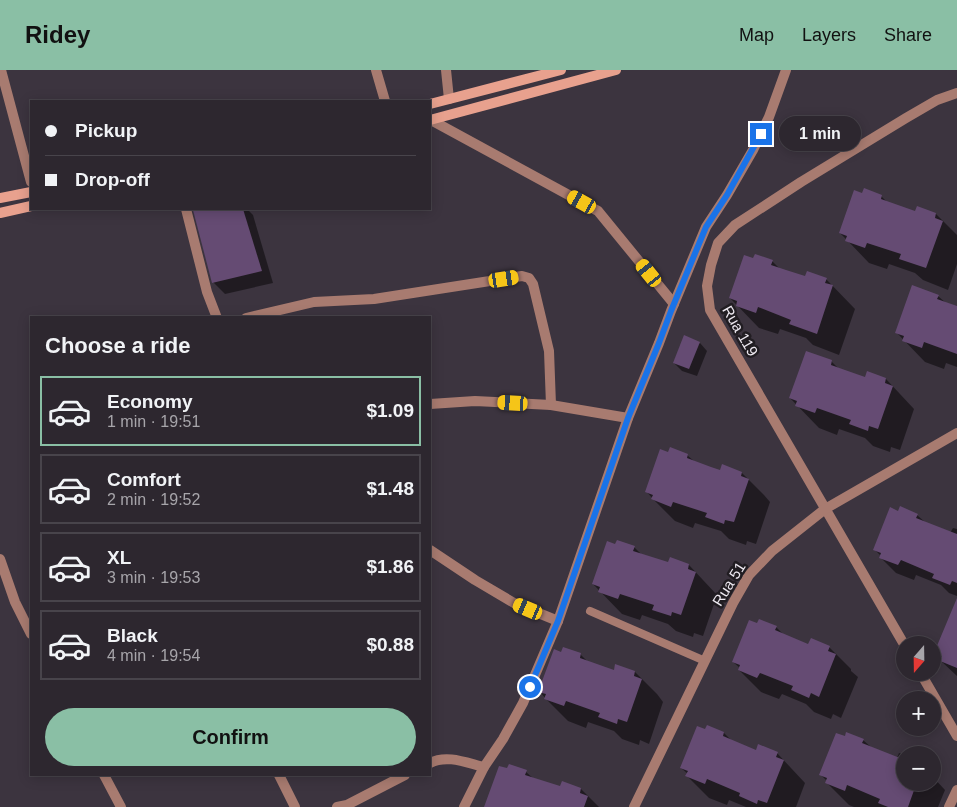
<!DOCTYPE html>
<meta charset="utf-8">
<style>
:root{--surface:#2d272f;--page:#39333b;--text:#f1f3f6;--muted:#a7a5aa;--line:#48444b;--accent:#8abfa5}
body{margin:0;font-family:Arial,sans-serif;background:var(--page);color:var(--text);height:100vh;display:flex;flex-direction:column;font-size:19px;white-space:nowrap}
*{box-sizing:border-box;margin:0}
p{font-size:16px;color:var(--muted)}
.icon{flex:none;width:28px;height:28px;fill:none;stroke:currentColor;stroke-width:2;stroke-linecap:round;stroke-linejoin:round}
.map{position:relative;flex:1;overflow:hidden}
.side{position:absolute;left:30px;top:246px;width:401px;height:460px;display:flex;flex-direction:column;background:var(--surface);border-radius:0px;box-shadow:0 2px 12px #0003,0 0 0 1px var(--line)}
.side>*{flex:none}
.banner{position:absolute;left:30px;top:30px;width:401px;height:110px;border-radius:0px;box-shadow:0 2px 12px #0003,0 0 0 1px var(--line);display:grid;align-content:center;height:110px;padding:0 15px;background:var(--surface)}
.needle{width:32px;rotate:200deg}
.fabs{position:absolute;left:896px;top:566px;display:grid;gap:10px}
.fabs a{display:grid;place-items:center;width:45px;height:45px;border-radius:50%;background:var(--surface);box-shadow:0 2px 12px #0003,0 0 0 1px var(--line);font-size:25px}
.end{position:absolute;width:22px;height:22px;margin:-11px;border:6px solid #1a73e8;background:#fff;box-shadow:0 0 0 2px #fff}
.from{border-radius:50%}
.bubble{position:absolute;height:35px;border-radius:18px;background:var(--surface);box-shadow:0 2px 12px #0003,0 0 0 1px var(--line);font-size:16px;font-weight:600;line-height:35px;text-align:center}
.car{position:absolute;width:15px;height:30px;margin:-15px -8px;border-radius:6px;box-shadow:0 0 4px 1px #0007;background:linear-gradient(#f5c518 24%,#345 0 40%,#f5c518 0 76%,#345 0 86%,#f5c518 0)}
.banner b{display:flex;align-items:center;gap:18px;height:48px;font-size:19px}
.banner b+b{border-top:1px solid var(--line)}
.banner i{width:12px;height:12px;background:var(--text)}
ul{padding:0;list-style:none}
li{display:flex;align-items:center;gap:15px;height:70px;margin:0 10px 8px;padding:0 5px;border:2px solid var(--line);border-radius:0px}
li div{flex:1}
li b{display:block;font-size:19px}
li em{font-style:normal;font-weight:600}
li.selected{border-color:var(--accent)}
li>.icon{width:45px;height:45px;stroke-width:1.5}
h2{padding:0 15px;font-size:22px;line-height:60px}
.cta{display:flex;gap:10px;margin-top:auto;padding:10px 15px}
.cta a{flex:1;height:58px;border-radius:30px;background:var(--accent);color:#111;font-size:20px;font-weight:600;line-height:58px;text-align:center}
header{display:flex;align-items:center;gap:30px;box-sizing:border-box;height:70px;padding:0 25px;background:var(--accent);color:#111}
header strong{font-size:24px}
nav{display:flex;gap:28px;margin-inline-start:auto;font-size:18px}
.map>svg:first-child{display:block}
</style>
<header>
<strong>Ridey</strong>
<nav><a>Map</a><a>Layers</a><a>Share</a></nav>
</header>
<div class="map">
<svg width="957" height="737" viewBox="0 0 957 737">
<rect width="100%" height="100%" fill="#3c343f"/>
<g fill="#0007">
<path d="M863,125L881,126L889,134L916,142L936,144L957,165V194L948,220L923,210L915,203L889,194L887,199L869,193L847,170L840,163Z"/>
<path d="M209,139H247L253,145L273,213L225,224L213,212L195,141Z"/>
<path d="M772,191L780,199L806,208L826,209L855,239L839,285L813,275L806,268L780,259L778,264L759,258L730,228Z"/>
<path d="M938,226L946,233L957,237V297L946,293L944,299L925,292L897,263Z"/>
<path d="M700,273L707,281L697,306L682,301L674,293Z"/>
<path d="M831,291L839,299L865,308L886,309L914,339L900,380L891,377L890,382L873,376L865,368L839,359L837,365L819,358L790,328Z"/>
<path d="M669,383L687,385L695,392L721,402L742,403L764,425L770,432L756,474L747,471L746,475L729,469L721,461L695,453L693,458L675,451L653,429L646,421Z"/>
<path d="M899,442L917,445L926,453L950,463L953,458L957,459V526L949,523L941,515L916,505L914,510L896,503L880,487L881,486L874,479Z"/>
<path d="M634,477L642,485L668,494L689,495L717,525L703,566L694,563L693,567L676,561L668,554L642,545L640,550L622,544L593,514Z"/>
<path d="M957,539V606L941,591L942,589L935,583Z"/>
<path d="M776,557L784,565L809,575L829,577L851,599V601L858,607L841,648L833,644L831,649L814,642L806,634L782,624L779,629L761,622L739,600L740,598L733,592Z"/>
<path d="M562,583L580,584L588,592L614,602H635L657,624L663,632L649,674L640,670L639,675L622,669L614,661L588,652L586,658L568,651L546,629L539,621Z"/>
<path d="M707,656L724,663L732,671L757,681L777,683L805,713L796,737H746L729,730L727,735L709,728L687,706L688,704L681,698L706,661Z"/>
<path d="M845,667L863,670L872,678L897,688L899,683L905,685V712H932V706L945,720L938,737H854L849,735L827,713V711L821,705Z"/>
<path d="M510,696L526,702L534,709L560,718L581,719L599,737H486Z"/>
</g>
<g fill="#654b73">
<path d="M864,118L882,125L881,129L915,141L917,136L936,143L935,148L943,151L926,198L899,189L901,184L867,173L865,178L845,171L847,166L839,163L854,120L862,123Z"/>
<path d="M203,139H243L262,201L212,213L193,140Z"/>
<path d="M755,184L773,190L771,195L786,200L805,206L807,201L827,208L825,213L833,215L817,264L789,254L791,250L758,237L756,243L736,236L737,231L729,228L744,185L753,188Z"/>
<path d="M912,215L939,225L937,229L957,236V284L924,272L922,278L902,271L904,266L895,263Z"/>
<path d="M684,265L700,272L689,299L673,293Z"/>
<path d="M806,281L832,290L831,295L845,300L865,307L867,301L886,308L885,313L893,316L878,359L869,356L868,361L849,354L851,350L817,338L815,343L795,336L797,331L789,328Z"/>
<path d="M670,377L688,384L687,388L711,397L720,400L722,394L742,402L741,406L749,409L734,452L725,450L724,454L705,447L707,443L673,432L671,437L651,429L653,425L645,422L660,379L668,382Z"/>
<path d="M900,436L918,444L916,448L957,464V513L952,511L950,515L932,508L934,504L901,490L898,495L879,488L881,483L873,480L890,437L898,441Z"/>
<path d="M617,470L635,476L633,481L668,492L670,487L689,494L688,499L696,502L681,545L672,542L671,546L652,540L654,535L620,524L618,529L598,522L600,517L592,514L607,471L615,474Z"/>
<path d="M957,528V598L940,591L942,586L934,583Z"/>
<path d="M759,549L777,556L775,560L808,574L811,568L830,576L828,581L836,584L819,627L811,623L809,628L791,620L793,616L760,603L757,608L738,600L740,595L732,592L749,550L757,553Z"/>
<path d="M563,577L581,583L580,588L614,600L615,594L635,601L634,606L642,609L627,652L618,649L617,654L598,647L600,643L566,631L564,636L544,629L546,624L538,622L554,579L561,582Z"/>
<path d="M707,655L724,662L723,666L756,680L758,674L778,682L776,687L784,690L767,733L758,730L757,734L739,726L740,723L707,709L705,714L685,706L688,701L680,698L697,656L705,659Z"/>
<path d="M846,662L864,669L862,673L905,690V712H917L908,737H888L878,733L880,729L847,715L845,721L825,713L827,708L819,705L836,663L845,666Z"/>
<path d="M509,694L527,700L525,705L560,716L562,711L581,718L580,723L588,726L584,737H484L499,696L507,698Z"/>
</g>
<g fill="none" stroke-linecap="round" stroke-linejoin="round">
<path stroke="#a87b70" stroke-width="8" d="M590,541L705,591"/>
<g stroke="#a87b70" stroke-width="10">
<path d="M1,0L31,112"/>
<path d="M376,0L385,31"/>
<path d="M446,0L449,29"/>
<path d="M431,50L598,141L674,234"/>
<path d="M186,139L207,222L217,248"/>
<path d="M246,248L314,232L374,229L522,206L529,208L533,214L549,281L551,335"/>
<path d="M430,334L475,331L551,335L628,348"/>
<path d="M430,480L475,510L514,533L558,551"/>
<path d="M0,489L15,532L31,564"/>
<path d="M905,576L710,240L707,216L711,195L718,173L735,155L801,112L906,48L937,30L957,23"/>
<path d="M920,602L957,666"/>
<path d="M430,693C447,684 467,693 484,697"/>
<path d="M104,705L121,737"/>
<path d="M279,705L295,737"/>
<path d="M337,737L347,735L405,705"/>
<path d="M464,737L484,697L503,669L523,633L558,551L628,348L659,273L671,241L706,157L727,125L753,80L769,47L786,0"/>
<path d="M634,737L733,533L749,505L772,481L825,439L957,363"/>
<path d="M949,737L957,720"/>
</g>
<g stroke="#e8a18e" stroke-width="10">
<path d="M430,34L561,0"/>
<path d="M430,50L616,0"/>
<path d="M0,128L31,122"/>
<path d="M0,143L31,136"/>
</g>
</g>
<g fill="none" stroke-linecap="round" stroke-linejoin="round">
<path stroke="#1a73e8" stroke-width="6" d="M530,617L558,551L628,348L659,273L671,241L706,157L727,125L761,64"/>
</g>
<g text-anchor="middle" stroke-width="5" stroke-linejoin="round" paint-order="stroke">
<g font-size="15" fill="#eee9f1" stroke="#211d22">
<text transform="translate(740 261) rotate(60)" y="5">Rua 119</text>
<text transform="translate(729 514) rotate(-58)" y="5">Rua 51</text>
</g>
</g>
</svg>
<div class="fabs">
<a><svg class="needle" viewBox="-14 -14 28 28"><path d="M0-13l5 13h-10z" fill="#e53935"/><path d="M0 13l5-13h-10z" fill="#a7a5aa"/></svg></a>
<a>+</a>
<a>−</a>
</div>
<i class="end from" style="left:530px;top:617px"></i>
<i class="end" style="left:761px;top:64px"></i>
<div class="bubble" style="left:779px;top:46px;width:82px">1 min</div>
<i class="car" style="left:582px;top:132px;rotate:299deg"></i>
<i class="car" style="left:649px;top:203px;rotate:321deg"></i>
<i class="car" style="left:504px;top:209px;rotate:81deg"></i>
<i class="car" style="left:513px;top:333px;rotate:273deg"></i>
<i class="car" style="left:528px;top:539px;rotate:293deg"></i>
<div class="banner">
<b><i class="from"></i>Pickup</b>
<b><i></i>Drop-off</b>
</div>
<section class="side">
<h2>Choose a ride</h2>
<ul>
<li class="selected"><svg class="icon" aria-label="car" viewBox="0 0 24 24"><path d="M5 17H2v-5l4-1 3-4h7l3 4 3 1v5h-3M9 17h6M6 11h13"/><circle cx="7" cy="17" r="2"/><circle cx="17" cy="17" r="2"/></svg><div><b>Economy</b><p>1 min · 19:51</p></div><em>$1.09</em></li>
<li><svg class="icon" aria-label="car" viewBox="0 0 24 24"><path d="M5 17H2v-5l4-1 3-4h7l3 4 3 1v5h-3M9 17h6M6 11h13"/><circle cx="7" cy="17" r="2"/><circle cx="17" cy="17" r="2"/></svg><div><b>Comfort</b><p>2 min · 19:52</p></div><em>$1.48</em></li>
<li><svg class="icon" aria-label="car" viewBox="0 0 24 24"><path d="M5 17H2v-5l4-1 3-4h7l3 4 3 1v5h-3M9 17h6M6 11h13"/><circle cx="7" cy="17" r="2"/><circle cx="17" cy="17" r="2"/></svg><div><b>XL</b><p>3 min · 19:53</p></div><em>$1.86</em></li>
<li><svg class="icon" aria-label="car" viewBox="0 0 24 24"><path d="M5 17H2v-5l4-1 3-4h7l3 4 3 1v5h-3M9 17h6M6 11h13"/><circle cx="7" cy="17" r="2"/><circle cx="17" cy="17" r="2"/></svg><div><b>Black</b><p>4 min · 19:54</p></div><em>$0.88</em></li>
</ul>
<div class="cta"><a>Confirm</a></div>
</section>
</div>
